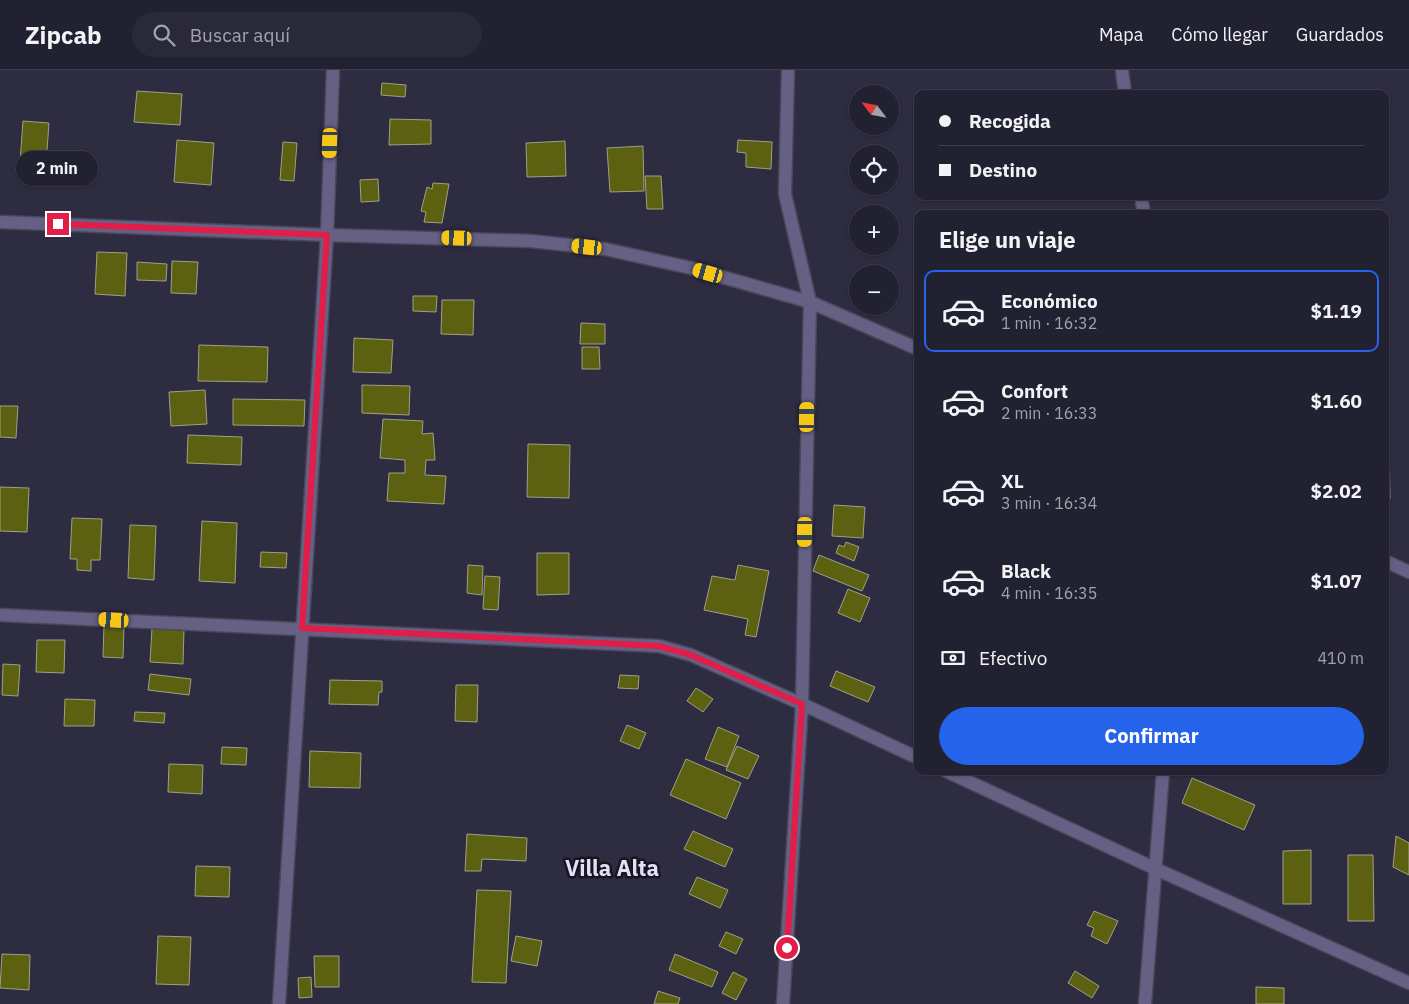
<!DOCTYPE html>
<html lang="es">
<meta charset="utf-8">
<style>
:root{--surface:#222131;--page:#2a2939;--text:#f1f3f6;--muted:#a2a3ab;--line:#3f3e4d;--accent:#2563eb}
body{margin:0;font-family:"IBM Plex Sans",sans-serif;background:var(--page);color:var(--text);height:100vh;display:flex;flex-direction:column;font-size:19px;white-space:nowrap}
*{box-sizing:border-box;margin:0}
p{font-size:16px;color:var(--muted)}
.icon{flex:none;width:28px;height:28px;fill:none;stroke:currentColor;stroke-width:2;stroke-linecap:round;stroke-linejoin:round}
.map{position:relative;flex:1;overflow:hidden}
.details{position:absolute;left:914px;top:140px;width:475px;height:565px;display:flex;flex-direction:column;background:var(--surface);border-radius:10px;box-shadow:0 1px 4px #0004,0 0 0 1px var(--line)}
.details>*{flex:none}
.hud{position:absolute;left:914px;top:20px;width:475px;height:110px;border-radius:10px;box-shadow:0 1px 4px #0004,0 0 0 1px var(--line);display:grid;align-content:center;height:110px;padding:0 25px;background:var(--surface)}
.needle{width:32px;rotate:302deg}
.tools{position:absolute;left:849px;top:15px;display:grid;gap:10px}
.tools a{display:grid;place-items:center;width:50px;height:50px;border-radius:50%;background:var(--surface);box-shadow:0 1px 4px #0004,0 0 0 1px var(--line);font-size:25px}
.end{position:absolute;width:22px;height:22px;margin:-11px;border:6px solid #e11d48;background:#fff;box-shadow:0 0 0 2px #fff}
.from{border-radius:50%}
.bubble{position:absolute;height:35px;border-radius:18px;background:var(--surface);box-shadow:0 1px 4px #0004,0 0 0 1px var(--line);font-size:16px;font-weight:700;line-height:35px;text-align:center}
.car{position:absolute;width:15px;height:30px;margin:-15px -8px;border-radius:6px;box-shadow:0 0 4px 1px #0007;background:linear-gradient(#f5c518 24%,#345 0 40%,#f5c518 0 76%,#345 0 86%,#f5c518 0)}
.hud b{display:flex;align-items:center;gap:18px;height:48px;font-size:19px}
.hud b+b{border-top:1px solid var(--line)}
.hud i{width:12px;height:12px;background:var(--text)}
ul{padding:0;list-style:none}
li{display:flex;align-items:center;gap:15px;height:82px;margin:0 10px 8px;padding:0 15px;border:2px solid transparent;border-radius:10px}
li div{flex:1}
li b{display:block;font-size:19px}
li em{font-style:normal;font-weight:700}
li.on{border-color:var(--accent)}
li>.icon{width:45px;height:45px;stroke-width:1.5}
h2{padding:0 25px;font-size:22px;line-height:60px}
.pay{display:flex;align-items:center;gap:12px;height:55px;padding:0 25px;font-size:19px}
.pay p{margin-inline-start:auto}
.action{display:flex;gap:10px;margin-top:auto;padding:10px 25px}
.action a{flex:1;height:58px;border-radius:30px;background:var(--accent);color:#fff;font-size:20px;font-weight:700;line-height:58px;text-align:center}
header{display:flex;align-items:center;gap:30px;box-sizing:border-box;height:70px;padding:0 25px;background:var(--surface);border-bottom:1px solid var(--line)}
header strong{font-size:24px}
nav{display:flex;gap:28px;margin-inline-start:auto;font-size:18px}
.search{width:350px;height:45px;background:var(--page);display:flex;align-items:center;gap:12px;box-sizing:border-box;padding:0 18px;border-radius:28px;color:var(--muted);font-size:19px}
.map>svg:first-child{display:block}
</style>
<header>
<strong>Zipcab</strong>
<div class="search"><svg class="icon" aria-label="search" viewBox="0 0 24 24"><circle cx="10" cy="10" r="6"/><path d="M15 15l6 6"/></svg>Buscar aquí</div>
<nav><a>Mapa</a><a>Cómo llegar</a><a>Guardados</a></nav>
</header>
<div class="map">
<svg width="1409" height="934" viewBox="0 0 1409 934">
<rect width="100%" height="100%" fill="#2e2c41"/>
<g fill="#5b6110" stroke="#9ea187">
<path d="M382,13L406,15L405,27L381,25Z"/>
<path d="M137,21L182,24L180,55L134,52Z"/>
<path d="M390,49L431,50V74L389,75Z"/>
<path d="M23,51L49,53L46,94L20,92Z"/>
<path d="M177,70L214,73L211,115L174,112Z"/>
<path d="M738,70L772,72L771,99L746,97V83L737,82Z"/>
<path d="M565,71L566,106L527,107L526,73Z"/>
<path d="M283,72L297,73L294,111L280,110Z"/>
<path d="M643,76L644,121L610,122L607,78Z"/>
<path d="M645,106H661L663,139H647Z"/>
<path d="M378,109L379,131L361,132L360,110Z"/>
<path d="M433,113L449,114L442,153L424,152L426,142L421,141L427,117L432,119Z"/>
<path d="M97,182L127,183L125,226L95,224Z"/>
<path d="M172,191L198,192L196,224L171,223Z"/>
<path d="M137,192L167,194L166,211L137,210Z"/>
<path d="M413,226H437L436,242L413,241Z"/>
<path d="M442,230H474L473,265L441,264Z"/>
<path d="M581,253L605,254V274H580Z"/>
<path d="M354,268L393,270L391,303L353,302Z"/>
<path d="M199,275L268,277L267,312L198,311Z"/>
<path d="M582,277H599L600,299H582Z"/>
<path d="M362,315L410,316L409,345L362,343Z"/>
<path d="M205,320L207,354L171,356L169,322Z"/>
<path d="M233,329L305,330L304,356L233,355Z"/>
<path d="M0,336H18L16,368L0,367Z"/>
<path d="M383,349L423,351L422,364L433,363L435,390H426L425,405L446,406L444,434L387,431L389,403H405V390L380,388Z"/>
<path d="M188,365L242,367L241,395L187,393Z"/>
<path d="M1385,365H1389L1390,429H1385Z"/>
<path d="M528,374L570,375L569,428L527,427Z"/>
<path d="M0,417L29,418L27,462L0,461Z"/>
<path d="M834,435L865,437L863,468L832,466Z"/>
<path d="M72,448L102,449L100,490H91V501L77,500V489H70Z"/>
<path d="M202,451L237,453L235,513L199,511Z"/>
<path d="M130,455L156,456L154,510L128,508Z"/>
<path d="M846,472L859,477L854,491L836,483L839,475L844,477Z"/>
<path d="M261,482L287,483L286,498L260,497Z"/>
<path d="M537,483H569V524L537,525Z"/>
<path d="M819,485L869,505L862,521L813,501Z"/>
<path d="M468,495L483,496L482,525L467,523Z"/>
<path d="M738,495L769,501L756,567L745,565L748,549L704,540L712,506L735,510Z"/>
<path d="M485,506L500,507L498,540L483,539Z"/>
<path d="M848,519L870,528L860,552L838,543Z"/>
<path d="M104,554L124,555L123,588L103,587Z"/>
<path d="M152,558L184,559L183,594L150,592Z"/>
<path d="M37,570H65L64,603L36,602Z"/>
<path d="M3,594L20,595L18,626L2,625Z"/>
<path d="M836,601L875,617L868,632L830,616Z"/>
<path d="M150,604L191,609L189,625L148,620Z"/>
<path d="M620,605L639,606L638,619L618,618Z"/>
<path d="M330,610L382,611V622H379L378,635L329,634Z"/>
<path d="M456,615H478L477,652L455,651Z"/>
<path d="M696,618L713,629L703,642L687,631Z"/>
<path d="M65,629L95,630L94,656H64Z"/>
<path d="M135,642L165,643L164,653L134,651Z"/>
<path d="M627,655L646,663L639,679L620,671Z"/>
<path d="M718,657L739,666L727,697L705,689Z"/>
<path d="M737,676L759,686L748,709L726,700Z"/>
<path d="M222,677L247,678L246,695L221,694Z"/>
<path d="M310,681L361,683L360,718L309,717Z"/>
<path d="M686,689L741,713L726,749L670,725Z"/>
<path d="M169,694L203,695L202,724L168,722Z"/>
<path d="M1192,708L1255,735L1244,760L1182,733Z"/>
<path d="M693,761L733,779L725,797L684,779Z"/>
<path d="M467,764L527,768L526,791L482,789L481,801H465Z"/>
<path d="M1396,766L1409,773V805L1393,797Z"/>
<path d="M1311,780V834H1283V781Z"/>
<path d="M1348,785H1373L1374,851H1348Z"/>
<path d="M196,796L230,797L229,827L195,826Z"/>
<path d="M697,807L728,820L720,838L689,824Z"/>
<path d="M477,820L511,821L506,913L472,912Z"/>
<path d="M1094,841L1118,851L1107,874L1091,866L1094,858L1087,855Z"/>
<path d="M726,862L743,869L736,884L719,876Z"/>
<path d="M158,866L191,867L189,915L156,914Z"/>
<path d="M516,866L542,871L537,896L511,891Z"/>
<path d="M2,884L30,885L29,920L0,918Z"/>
<path d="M675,884L718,902L712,917L669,900Z"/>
<path d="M314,886H339V917H315Z"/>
<path d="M1075,901L1099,916L1092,928L1068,913Z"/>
<path d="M733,902L747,909L736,930L722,923Z"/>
<path d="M311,907L312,927L299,928L298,908Z"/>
<path d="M1256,917L1284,918V934H1256Z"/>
<path d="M658,921L680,928L678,934H654Z"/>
</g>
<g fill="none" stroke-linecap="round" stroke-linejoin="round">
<g stroke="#49475b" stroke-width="15">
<g id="street">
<path d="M1122,0L1125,24"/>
<path d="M1141,126L1144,144"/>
<path d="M0,152L327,165L531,171L605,179L691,198L810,232L918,279"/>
<path d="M1385,491L1409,502"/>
<path d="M0,545L659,576L691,585L802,634L918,688"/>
<path d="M946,701L1156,799L1409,913"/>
<path d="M279,934L327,165L333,0"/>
<path d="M783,934L802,634L810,232L785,124L788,0"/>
<path d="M1145,934L1163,701"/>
</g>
</g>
<use href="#street" stroke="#666184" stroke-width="12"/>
</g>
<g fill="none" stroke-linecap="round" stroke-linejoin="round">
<path stroke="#e11d48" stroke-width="6" d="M58,154L327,165L302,558L659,576L691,585L802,634L787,878"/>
</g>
<g text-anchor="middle" stroke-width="5" stroke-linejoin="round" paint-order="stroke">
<g font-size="22" font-weight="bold" fill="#e2dffb" stroke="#17161f">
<text x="612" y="806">Villa Alta</text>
</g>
</g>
</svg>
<div class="tools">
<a><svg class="needle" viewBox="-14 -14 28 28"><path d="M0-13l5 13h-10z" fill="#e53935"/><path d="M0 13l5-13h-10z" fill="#a2a3ab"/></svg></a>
<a><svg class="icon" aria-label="locate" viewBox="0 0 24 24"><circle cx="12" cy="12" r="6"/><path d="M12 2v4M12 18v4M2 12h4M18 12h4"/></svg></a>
<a>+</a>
<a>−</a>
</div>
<i class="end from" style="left:787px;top:878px"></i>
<i class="end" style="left:58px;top:154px"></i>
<div class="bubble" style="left:16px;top:81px;width:82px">2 min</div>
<i class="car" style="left:330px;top:73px;rotate:182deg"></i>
<i class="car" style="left:457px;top:168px;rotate:272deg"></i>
<i class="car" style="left:587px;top:177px;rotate:276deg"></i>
<i class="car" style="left:708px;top:203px;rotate:286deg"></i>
<i class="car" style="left:807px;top:347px;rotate:1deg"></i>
<i class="car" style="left:805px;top:462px;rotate:181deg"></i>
<i class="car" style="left:114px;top:550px;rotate:273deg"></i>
<div class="hud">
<b><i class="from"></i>Recogida</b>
<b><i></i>Destino</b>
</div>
<section class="details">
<h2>Elige un viaje</h2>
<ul>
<li class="on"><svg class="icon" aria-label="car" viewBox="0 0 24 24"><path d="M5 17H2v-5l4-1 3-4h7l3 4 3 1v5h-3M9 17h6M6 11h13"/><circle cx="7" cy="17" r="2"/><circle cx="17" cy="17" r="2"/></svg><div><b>Económico</b><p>1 min · 16:32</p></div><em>$1.19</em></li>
<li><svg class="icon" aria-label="car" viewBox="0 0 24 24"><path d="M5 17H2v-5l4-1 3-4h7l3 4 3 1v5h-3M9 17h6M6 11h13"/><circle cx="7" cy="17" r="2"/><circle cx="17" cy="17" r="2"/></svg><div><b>Confort</b><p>2 min · 16:33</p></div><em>$1.60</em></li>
<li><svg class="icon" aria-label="car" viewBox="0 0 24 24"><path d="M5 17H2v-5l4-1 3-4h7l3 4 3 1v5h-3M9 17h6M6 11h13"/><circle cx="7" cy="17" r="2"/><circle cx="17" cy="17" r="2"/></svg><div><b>XL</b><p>3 min · 16:34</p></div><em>$2.02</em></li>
<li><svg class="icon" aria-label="car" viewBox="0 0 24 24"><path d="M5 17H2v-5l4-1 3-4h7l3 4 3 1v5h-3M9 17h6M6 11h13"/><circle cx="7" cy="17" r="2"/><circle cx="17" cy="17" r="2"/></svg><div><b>Black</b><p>4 min · 16:35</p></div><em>$1.07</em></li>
</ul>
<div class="pay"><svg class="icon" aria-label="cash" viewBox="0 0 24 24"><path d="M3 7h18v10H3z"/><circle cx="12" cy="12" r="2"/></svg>Efectivo<p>410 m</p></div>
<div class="action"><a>Confirmar</a></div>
</section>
</div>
